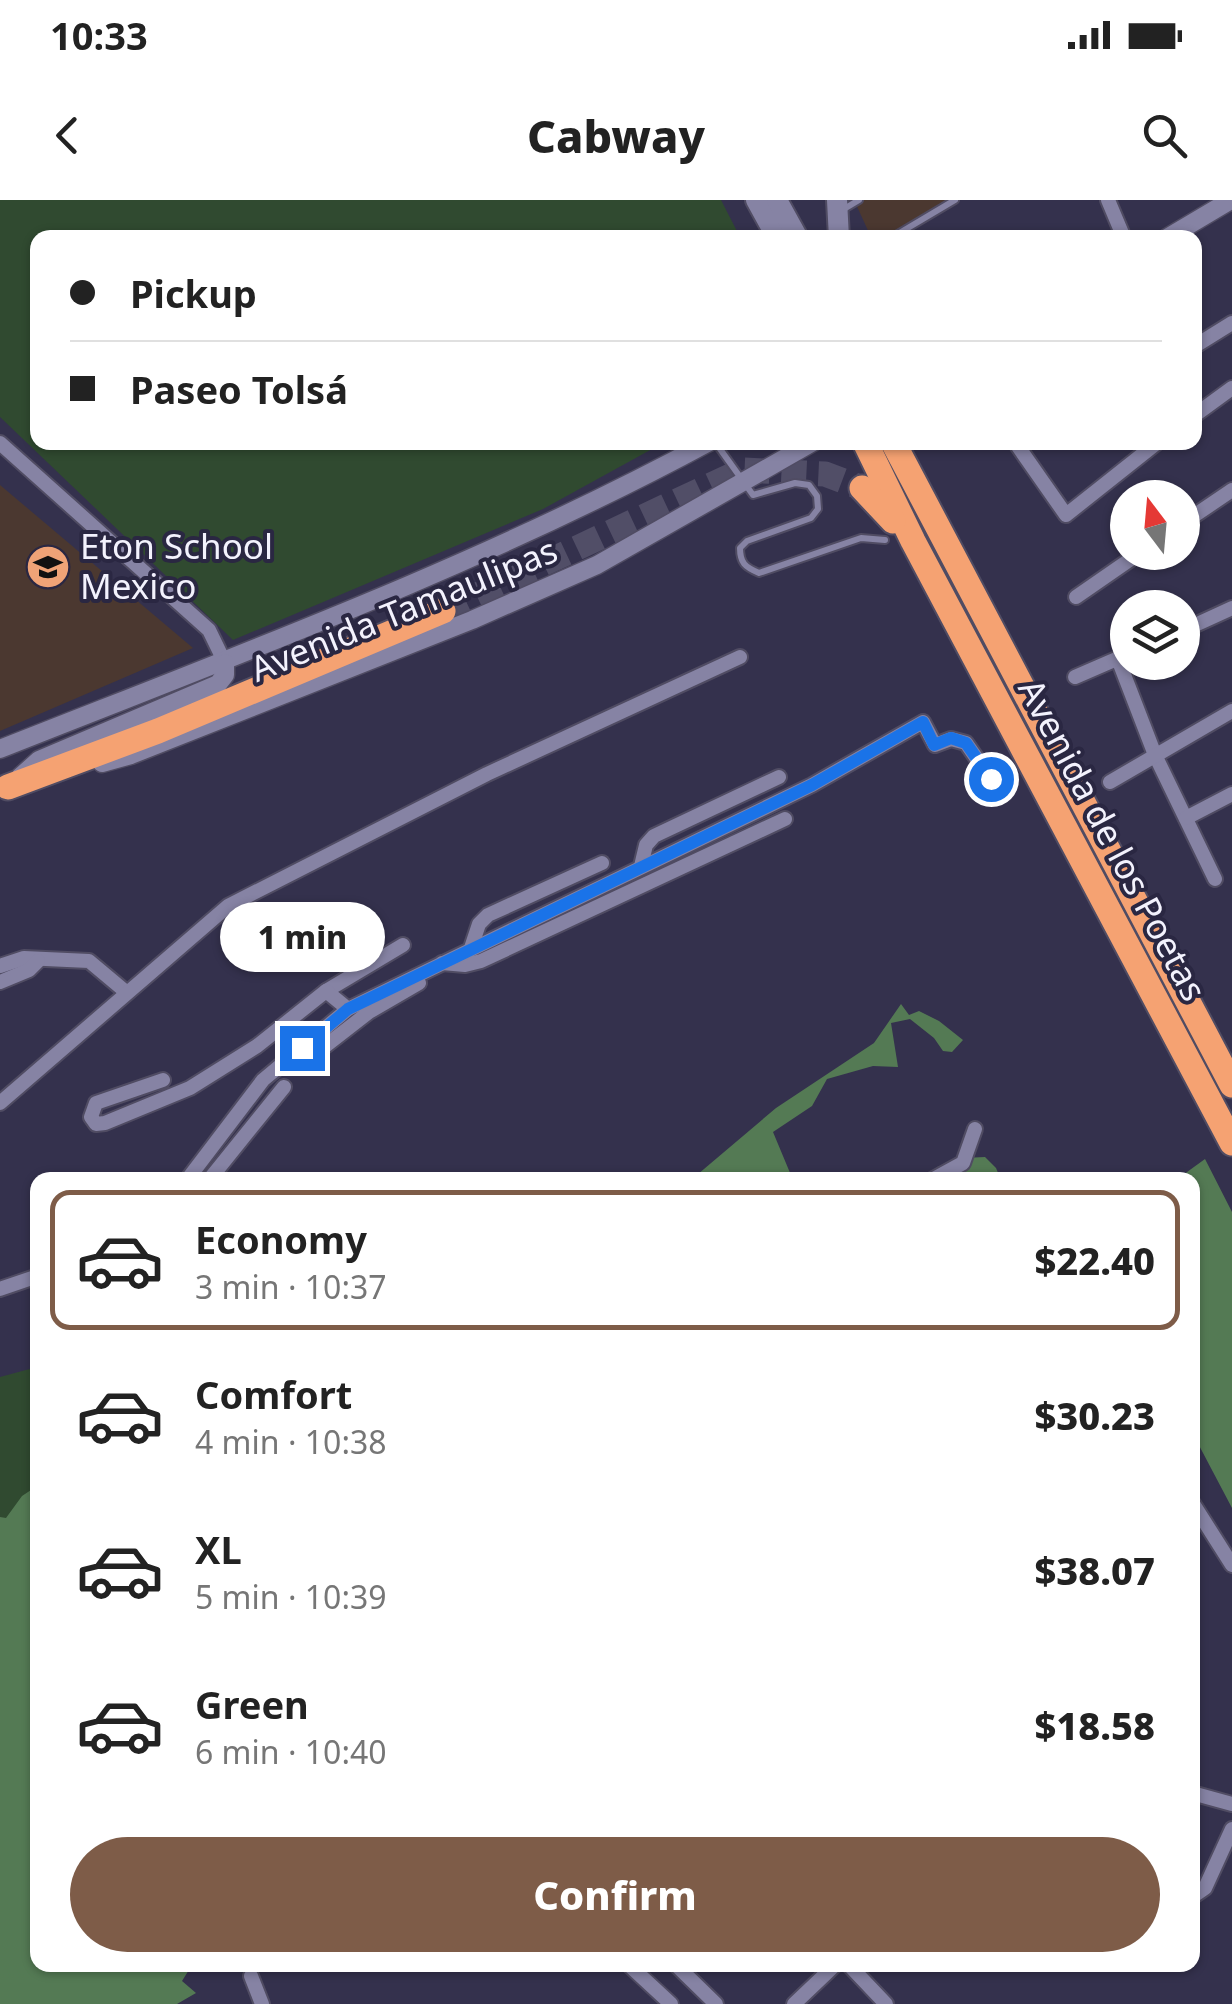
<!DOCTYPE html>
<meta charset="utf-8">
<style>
:root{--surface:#fff;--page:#f6f6f6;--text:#222;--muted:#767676;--line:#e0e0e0;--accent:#7e5c48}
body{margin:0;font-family:"Noto Sans",sans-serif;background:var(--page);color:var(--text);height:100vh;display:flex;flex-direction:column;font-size:38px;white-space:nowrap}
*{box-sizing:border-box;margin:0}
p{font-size:32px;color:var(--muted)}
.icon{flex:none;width:55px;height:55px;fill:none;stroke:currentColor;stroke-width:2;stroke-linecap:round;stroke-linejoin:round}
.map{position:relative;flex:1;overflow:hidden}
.sheet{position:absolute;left:30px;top:972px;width:1170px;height:800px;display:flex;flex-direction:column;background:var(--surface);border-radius:20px;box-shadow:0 2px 8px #0004}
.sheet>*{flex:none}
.guide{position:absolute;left:30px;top:30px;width:1172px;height:220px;border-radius:20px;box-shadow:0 2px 8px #0004;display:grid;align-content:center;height:220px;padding:0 40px;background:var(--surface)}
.needle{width:65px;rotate:344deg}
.controls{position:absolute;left:1110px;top:280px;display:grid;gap:20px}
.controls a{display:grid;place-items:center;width:90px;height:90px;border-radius:50%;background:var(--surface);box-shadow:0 2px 8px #0004;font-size:50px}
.end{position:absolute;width:45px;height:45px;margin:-22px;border:12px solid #1a73e8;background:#fff;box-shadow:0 0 0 5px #fff}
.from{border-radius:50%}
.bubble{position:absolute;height:70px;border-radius:35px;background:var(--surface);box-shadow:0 2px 8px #0004;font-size:32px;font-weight:800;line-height:70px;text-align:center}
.guide b{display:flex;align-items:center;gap:35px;height:95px;font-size:38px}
.guide b+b{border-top:2px solid var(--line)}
.guide i{width:25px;height:25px;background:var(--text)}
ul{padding:18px 0 0;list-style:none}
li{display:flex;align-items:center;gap:30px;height:140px;margin:0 20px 15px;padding:0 20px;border:5px solid transparent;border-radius:20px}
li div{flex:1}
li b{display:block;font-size:38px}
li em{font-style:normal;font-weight:800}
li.on{border-color:var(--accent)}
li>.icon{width:90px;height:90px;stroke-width:1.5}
.button{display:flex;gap:20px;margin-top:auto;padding:20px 40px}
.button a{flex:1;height:115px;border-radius:60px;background:var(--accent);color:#fff;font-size:40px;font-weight:800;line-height:115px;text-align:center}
.status{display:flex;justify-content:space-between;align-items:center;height:70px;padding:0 50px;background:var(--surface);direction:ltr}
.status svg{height:28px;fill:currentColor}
header{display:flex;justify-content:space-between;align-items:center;height:130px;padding:0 40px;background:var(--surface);font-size:45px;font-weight:800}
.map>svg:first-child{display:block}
</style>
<div class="status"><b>10:33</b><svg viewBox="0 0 49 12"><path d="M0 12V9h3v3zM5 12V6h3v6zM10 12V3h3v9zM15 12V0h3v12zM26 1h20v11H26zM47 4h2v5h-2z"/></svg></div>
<header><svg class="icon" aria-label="back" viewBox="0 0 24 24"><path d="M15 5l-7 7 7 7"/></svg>Cabway<svg class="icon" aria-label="search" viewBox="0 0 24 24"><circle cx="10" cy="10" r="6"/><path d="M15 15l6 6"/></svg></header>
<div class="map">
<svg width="1232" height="1804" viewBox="0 0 1232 1804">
<rect width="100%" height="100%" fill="#34314d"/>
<g fill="#4b3830">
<path d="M854,0H950L887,38L871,37Z"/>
<path d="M0,285L193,448L0,531Z"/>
</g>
<g fill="#304a30">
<path d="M0,0H721L740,37L38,38V242L663,243L543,309L233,440L0,217Z"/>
<path d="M37,1167V1472L0,1516V1177Z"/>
</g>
<g fill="#547a54">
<path d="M901,804L909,815L919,811L939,821L963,840L952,852L943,851L934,838L910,819L891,823L898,867L873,866L827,879L812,906L773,932L793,980H691L776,908L874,843Z"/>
<path d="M985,957L996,968L1001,980H930L937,967L964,958Z"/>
<path d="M1205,959L1232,1012V1308L1193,1234L1192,980H1176Z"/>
<path d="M37,1286L38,1765H192L182,1781L196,1793L177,1804H0V1317L6,1318L22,1296Z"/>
</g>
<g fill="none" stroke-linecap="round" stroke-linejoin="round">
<path stroke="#514e67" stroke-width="25" stroke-dasharray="25 12" stroke-linecap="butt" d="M443,411L743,270L825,274L862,288"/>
<g stroke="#504c63" stroke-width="10">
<g id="service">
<path d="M844,9L859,0"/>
<path d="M891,38L955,0"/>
<path d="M715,242L753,295L795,283L809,285L817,296L818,309L811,318L747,341L740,348C740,363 745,367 759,373L861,338L885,340"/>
</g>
</g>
<g stroke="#504c63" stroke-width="18">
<g id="minor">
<path d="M1108,0L1124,38"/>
<path d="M1195,146L1232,123"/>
<path d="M1195,215L1232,188"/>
<path d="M1015,242L1066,315L1158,242"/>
<path d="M0,243L209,430L225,463"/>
<path d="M1182,324L1232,290"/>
<path d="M1076,397L1141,352"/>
<path d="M1182,431L1232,408"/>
<path d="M1118,459L1155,555L1215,679"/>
<path d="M1075,477L1128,454"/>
<path d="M1110,582L1232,511"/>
<path d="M1186,618L1232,594"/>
<path d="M641,666L646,645L654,636L779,577"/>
<path d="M471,748L479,724L488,715L602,663"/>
<path d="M442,763L465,765L481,761L785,619"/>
<path d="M0,766L24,758L89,761L126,792"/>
<path d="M0,782L29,770L38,761"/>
<path d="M326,791L403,745"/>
<path d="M285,865L315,854L369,812L419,783"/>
<path d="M163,880L96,903L91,917L96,924L105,923L190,888L257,846L326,791L348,809"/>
<path d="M0,903L228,706L487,574L740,457"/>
<path d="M187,980L263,880L348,809L812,585L923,522L935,545L951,539L966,543L991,579"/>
<path d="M209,980L284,887"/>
<path d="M932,980L963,963L975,929"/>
<path d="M0,1089L38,1076"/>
<path d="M1192,1302L1232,1365"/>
<path d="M1192,1593L1232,1604"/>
<path d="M1192,1697L1205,1688L1232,1629"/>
<path d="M629,1765L671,1804"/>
<path d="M676,1765L716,1804"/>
<path d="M849,1765L886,1804"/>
<path d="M251,1776L262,1804"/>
<path d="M794,1804L835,1765"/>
</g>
</g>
<g stroke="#504c63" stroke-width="21">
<g id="tertiary">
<path d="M1167,38L1231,0"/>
<path d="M0,549C240,454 481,365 709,242"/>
<path d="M102,563L131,555L472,420L597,365L813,242"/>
<path d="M20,577L39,560L218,484L225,475V463"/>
</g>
</g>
<g stroke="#504c63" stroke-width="24">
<g id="secondary">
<path d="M756,0L777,38"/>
<path d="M777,0L798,38"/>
<path d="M837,0L839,38"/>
</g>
</g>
<g stroke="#504c63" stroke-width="29">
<g id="motorway">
<path d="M865,242L913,341L1232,943"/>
<path d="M893,242L1232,885"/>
<path d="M862,288L893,321"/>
<path d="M8,587L158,531L443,411"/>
</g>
</g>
<use href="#service" stroke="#8683a4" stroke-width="6"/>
<use href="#minor" stroke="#8683a4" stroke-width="14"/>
<use href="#tertiary" stroke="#8683a4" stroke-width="18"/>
<use href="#secondary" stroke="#8683a4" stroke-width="20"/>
<use href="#motorway" stroke="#f5a272" stroke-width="25"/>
</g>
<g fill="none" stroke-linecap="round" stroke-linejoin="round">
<path stroke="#1a73e8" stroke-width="12" d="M302,848L348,809L812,585L923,522L934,545L951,538L966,543L991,579"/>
</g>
<defs>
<g id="school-disc" transform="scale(2.25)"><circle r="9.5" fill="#efa377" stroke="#2a2742"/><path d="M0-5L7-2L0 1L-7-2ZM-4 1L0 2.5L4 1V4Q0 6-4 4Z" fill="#111"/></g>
</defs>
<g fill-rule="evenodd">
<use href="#school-disc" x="48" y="367"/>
</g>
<g text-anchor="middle" stroke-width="8" stroke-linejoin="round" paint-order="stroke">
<g font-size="35" fill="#f3f2fd" stroke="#2a2742" text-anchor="start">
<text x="80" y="359">Eton School<tspan x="80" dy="40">Mexico</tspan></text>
</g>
<g font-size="35" fill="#f3f2fd" stroke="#2a2742">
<text transform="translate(404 410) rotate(-22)" y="12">Avenida Tamaulipas</text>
<text transform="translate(1112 640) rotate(62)" y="12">Avenida de los Poetas</text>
</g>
</g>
</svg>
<div class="controls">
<a><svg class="needle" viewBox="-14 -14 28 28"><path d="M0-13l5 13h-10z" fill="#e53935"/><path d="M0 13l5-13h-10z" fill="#767676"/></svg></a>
<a><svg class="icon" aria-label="layers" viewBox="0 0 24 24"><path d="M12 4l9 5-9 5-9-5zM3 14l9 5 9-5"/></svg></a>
</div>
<i class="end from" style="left:991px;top:579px"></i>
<i class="end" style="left:302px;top:848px"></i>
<div class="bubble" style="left:220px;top:702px;width:165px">1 min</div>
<div class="guide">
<b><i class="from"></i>Pickup</b>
<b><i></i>Paseo Tolsá</b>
</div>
<section class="sheet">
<ul>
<li class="on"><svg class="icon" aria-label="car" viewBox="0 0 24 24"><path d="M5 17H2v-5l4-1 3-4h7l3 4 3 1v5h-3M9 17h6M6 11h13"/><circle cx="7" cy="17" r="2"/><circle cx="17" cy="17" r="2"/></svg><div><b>Economy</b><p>3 min · 10:37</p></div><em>$22.40</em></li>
<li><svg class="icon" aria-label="car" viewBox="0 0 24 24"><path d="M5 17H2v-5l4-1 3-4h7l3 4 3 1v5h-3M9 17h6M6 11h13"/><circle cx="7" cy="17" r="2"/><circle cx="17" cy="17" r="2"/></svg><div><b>Comfort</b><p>4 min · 10:38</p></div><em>$30.23</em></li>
<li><svg class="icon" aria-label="car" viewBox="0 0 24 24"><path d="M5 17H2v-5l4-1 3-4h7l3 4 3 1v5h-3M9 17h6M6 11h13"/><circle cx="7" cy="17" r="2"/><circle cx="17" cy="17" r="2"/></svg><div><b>XL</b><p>5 min · 10:39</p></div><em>$38.07</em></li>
<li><svg class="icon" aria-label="car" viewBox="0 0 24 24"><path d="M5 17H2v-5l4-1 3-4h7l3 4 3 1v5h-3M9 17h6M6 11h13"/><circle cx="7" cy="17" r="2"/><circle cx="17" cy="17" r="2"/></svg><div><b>Green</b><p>6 min · 10:40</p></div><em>$18.58</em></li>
</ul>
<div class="button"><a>Confirm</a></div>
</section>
</div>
